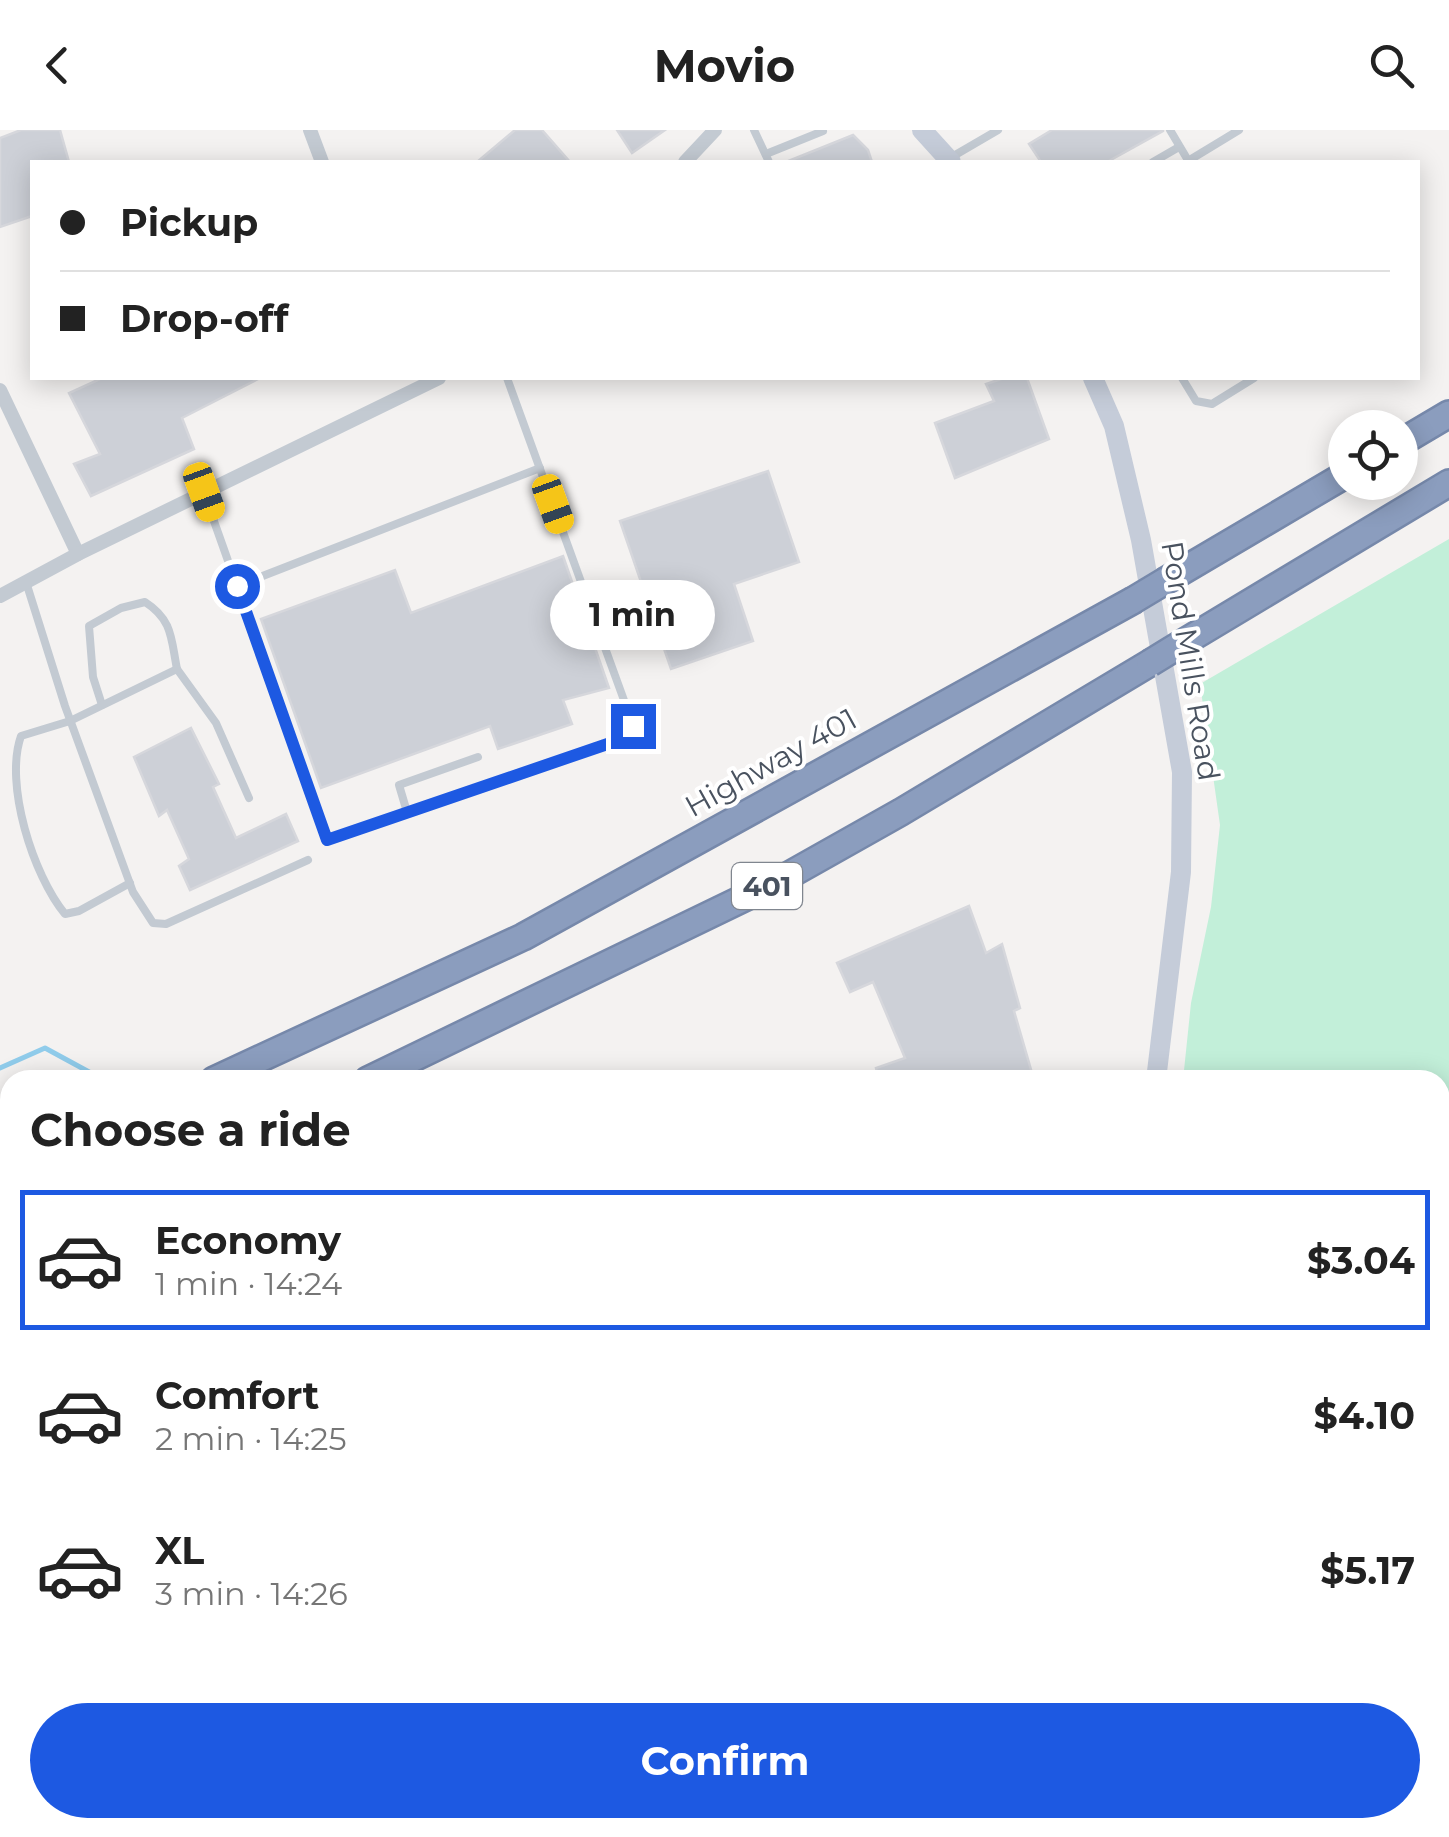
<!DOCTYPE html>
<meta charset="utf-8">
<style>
:root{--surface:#fff;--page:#f6f6f6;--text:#222;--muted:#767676;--line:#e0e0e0;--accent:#1d59e2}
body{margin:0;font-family:Montserrat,sans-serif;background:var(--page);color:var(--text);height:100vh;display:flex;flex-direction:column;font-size:38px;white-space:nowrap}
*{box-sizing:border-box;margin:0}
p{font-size:32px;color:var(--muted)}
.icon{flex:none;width:55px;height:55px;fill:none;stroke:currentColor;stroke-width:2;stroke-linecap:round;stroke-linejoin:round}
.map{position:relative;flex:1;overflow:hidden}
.panel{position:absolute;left:0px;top:940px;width:1450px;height:768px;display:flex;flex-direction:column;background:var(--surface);border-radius:30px 30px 0 0;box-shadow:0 5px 25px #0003}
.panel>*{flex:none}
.banner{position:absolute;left:30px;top:30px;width:1390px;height:220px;border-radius:0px;box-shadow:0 5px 25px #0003;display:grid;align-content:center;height:220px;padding:0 30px;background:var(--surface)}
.buttons{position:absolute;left:1328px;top:280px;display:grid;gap:20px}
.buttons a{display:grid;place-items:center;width:90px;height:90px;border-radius:50%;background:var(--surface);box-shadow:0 5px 25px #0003;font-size:50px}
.end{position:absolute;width:45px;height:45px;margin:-22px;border:12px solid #1d59e2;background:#fff;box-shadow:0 0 0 5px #fff}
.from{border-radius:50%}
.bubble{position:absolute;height:70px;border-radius:35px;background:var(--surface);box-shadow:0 5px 25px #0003;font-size:32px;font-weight:700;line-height:70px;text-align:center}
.car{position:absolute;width:30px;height:60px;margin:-30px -15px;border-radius:12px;box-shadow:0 0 8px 2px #0007;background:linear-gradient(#f5c518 24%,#345 0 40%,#f5c518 0 76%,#345 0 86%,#f5c518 0)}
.banner b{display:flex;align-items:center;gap:35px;height:95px;font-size:38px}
.banner b+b{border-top:2px solid var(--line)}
.banner i{width:25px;height:25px;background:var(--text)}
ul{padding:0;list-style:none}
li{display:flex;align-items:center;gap:30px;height:140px;margin:0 20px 15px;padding:0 10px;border:5px solid transparent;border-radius:0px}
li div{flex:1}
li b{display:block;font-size:38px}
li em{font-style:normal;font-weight:700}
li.on{border-color:var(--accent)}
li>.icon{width:90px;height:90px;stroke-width:1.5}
h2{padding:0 30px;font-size:45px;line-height:120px}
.button{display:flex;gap:20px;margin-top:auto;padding:20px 30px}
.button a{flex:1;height:115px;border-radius:60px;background:var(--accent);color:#fff;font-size:40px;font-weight:700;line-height:115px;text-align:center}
header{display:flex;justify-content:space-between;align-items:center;height:130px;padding:0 30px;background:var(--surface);font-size:45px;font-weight:700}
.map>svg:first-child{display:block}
</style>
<header><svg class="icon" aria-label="back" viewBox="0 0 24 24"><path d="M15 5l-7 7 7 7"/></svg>Movio<svg class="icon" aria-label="search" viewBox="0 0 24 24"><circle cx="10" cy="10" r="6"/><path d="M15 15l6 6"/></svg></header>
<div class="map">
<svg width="1449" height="1707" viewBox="0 0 1449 1707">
<rect width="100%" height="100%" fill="#f4f2f1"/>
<g fill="#c2efd9">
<path d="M1449,409V1247L1440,1250V950H1183L1191,873L1211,777L1220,695L1200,554Z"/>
<path d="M9,1506L10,1698H139L143,1702L151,1698H309L311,1707H0V1508Z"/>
<path d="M1449,1654V1707H1352L1348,1698H1440V1657Z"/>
</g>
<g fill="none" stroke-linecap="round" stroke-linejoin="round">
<g stroke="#90cceb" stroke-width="5">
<path d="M0,938L45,918L91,943"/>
<path d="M0,1704L3,1707"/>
</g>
</g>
<g fill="#cdd0d7" stroke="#d6d7dc" stroke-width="2.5">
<path d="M21,0H60L69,32H32V86L0,97V8Z"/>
<path d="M515,0H542L570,32H477Z"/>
<path d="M617,0H665L632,23Z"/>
<path d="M1052,0H1163V1L1107,32H1041L1029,14Z"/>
<path d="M853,5L868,20L872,32H786Z"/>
<path d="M102,248H260L182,288L194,319L91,366L74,334L100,324L69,263Z"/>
<path d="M1004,248H1027L1049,309L955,348L935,293L994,271L986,254Z"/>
<path d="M768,341L799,432L734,454L753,511L671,539L620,391Z"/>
<path d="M563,426L609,558L563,570L572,594L498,619L490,596L321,658L261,489L395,440L411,483Z"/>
<path d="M191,598L219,654L213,657L236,708L286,684L298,711L190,760L179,736L189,729L167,680L159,686L134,627Z"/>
<path d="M969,776L986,823L1002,814L1020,878L1014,881L1034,950H879L876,938L905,928L873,852L850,862L837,833Z"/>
</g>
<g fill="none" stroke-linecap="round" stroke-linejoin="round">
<g stroke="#7688aa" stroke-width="30">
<g id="highway">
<path d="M1400,313L1449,284"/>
<path d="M1167,450L1345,345"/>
<path d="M1181,514L1449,353"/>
<path d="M214,950L523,807L1132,471"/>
<path d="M368,950L775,753L901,682L1150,533"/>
<path d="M0,1049L10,1044"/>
<path d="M0,1116L10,1111"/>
<path d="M0,1143L10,1138"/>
</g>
</g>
<g stroke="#c3cad2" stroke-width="8">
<path d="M754,0L769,32"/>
<path d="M1170,0L1189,32"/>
<path d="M766,24L823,1"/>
<path d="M950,28L998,0"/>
<path d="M1188,31L1239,0"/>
<path d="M1153,32L1179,17"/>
<path d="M1182,248L1196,271L1212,274L1254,248"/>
<path d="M204,363L327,710L628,607L633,595L507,248"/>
<path d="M26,452L65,576L133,762L153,793L166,794L308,730"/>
<path d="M237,456L540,338"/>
<path d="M102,575L93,547L89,496L121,478L145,472C173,490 171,509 177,539"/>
<path d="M407,682L399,655L478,627"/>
<path d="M130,753L79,781L65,784C33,745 4,654 21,606L70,591L177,539L216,593L249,668"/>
<path d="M0,1433L10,1430"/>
<path d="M471,1698L473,1707"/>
<path d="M747,1698L750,1707"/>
<path d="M823,1698L825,1707"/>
<path d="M1054,1698L1057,1707"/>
<path d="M985,1707L994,1698"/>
</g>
<g stroke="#c3cad2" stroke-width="14">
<path d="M310,0L322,32"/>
<path d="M685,32L715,0"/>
<path d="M0,260L78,424"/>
<path d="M0,466L78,424L439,248"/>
</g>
<g stroke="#c5ccd9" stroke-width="20">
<path d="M922,0L951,32"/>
<path d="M1093,248L1114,296L1141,410L1182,642L1181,742L1156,950"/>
<path d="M1329,1698L1333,1707"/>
</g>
<use href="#highway" stroke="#8b9dbe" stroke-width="25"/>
<g stroke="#7688aa" stroke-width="30" stroke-linecap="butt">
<g id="highway-bridge">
<path d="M1132,471L1167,450"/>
<path d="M1150,533L1181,514"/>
</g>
</g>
<use href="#highway-bridge" stroke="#8b9dbe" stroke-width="25"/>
</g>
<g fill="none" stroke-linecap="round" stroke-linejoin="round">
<path stroke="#1d59e2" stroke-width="12" d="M237,456L327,710L628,607L633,596"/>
</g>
<g text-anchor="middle" stroke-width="8" stroke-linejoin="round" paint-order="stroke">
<rect fill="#fff" stroke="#80868f" stroke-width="2.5" x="732" y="733" width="70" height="46" rx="8"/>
<g font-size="28" font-weight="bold" fill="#49525f">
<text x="767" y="766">401</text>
</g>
<g font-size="30" fill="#49525f" stroke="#fff">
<text transform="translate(1190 531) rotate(81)" y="10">Pond Mills Road</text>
<text transform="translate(771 633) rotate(-29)" y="10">Highway 401</text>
</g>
</g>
</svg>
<div class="buttons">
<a><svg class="icon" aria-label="locate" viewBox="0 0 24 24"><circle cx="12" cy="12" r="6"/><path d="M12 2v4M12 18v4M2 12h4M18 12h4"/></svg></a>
</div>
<i class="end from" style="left:237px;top:456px"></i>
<i class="end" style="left:633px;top:596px"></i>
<div class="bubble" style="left:550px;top:450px;width:165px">1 min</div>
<i class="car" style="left:204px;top:362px;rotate:160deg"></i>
<i class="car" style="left:553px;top:374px;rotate:160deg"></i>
<div class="banner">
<b><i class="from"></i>Pickup</b>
<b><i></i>Drop-off</b>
</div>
<section class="panel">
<h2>Choose a ride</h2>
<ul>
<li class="on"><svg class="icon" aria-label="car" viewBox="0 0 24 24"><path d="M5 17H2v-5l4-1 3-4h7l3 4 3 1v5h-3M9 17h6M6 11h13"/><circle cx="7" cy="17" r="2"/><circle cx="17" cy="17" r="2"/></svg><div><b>Economy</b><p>1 min · 14:24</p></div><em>$3.04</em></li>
<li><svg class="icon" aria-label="car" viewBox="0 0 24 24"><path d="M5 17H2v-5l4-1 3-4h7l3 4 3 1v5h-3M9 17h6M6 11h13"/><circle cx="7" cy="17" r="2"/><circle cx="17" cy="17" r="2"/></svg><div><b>Comfort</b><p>2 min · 14:25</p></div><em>$4.10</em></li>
<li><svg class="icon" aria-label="car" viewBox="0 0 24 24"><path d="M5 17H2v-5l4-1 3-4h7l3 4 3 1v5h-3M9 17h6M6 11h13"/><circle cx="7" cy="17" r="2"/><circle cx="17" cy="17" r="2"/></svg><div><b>XL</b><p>3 min · 14:26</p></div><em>$5.17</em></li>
</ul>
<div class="button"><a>Confirm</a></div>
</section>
</div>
